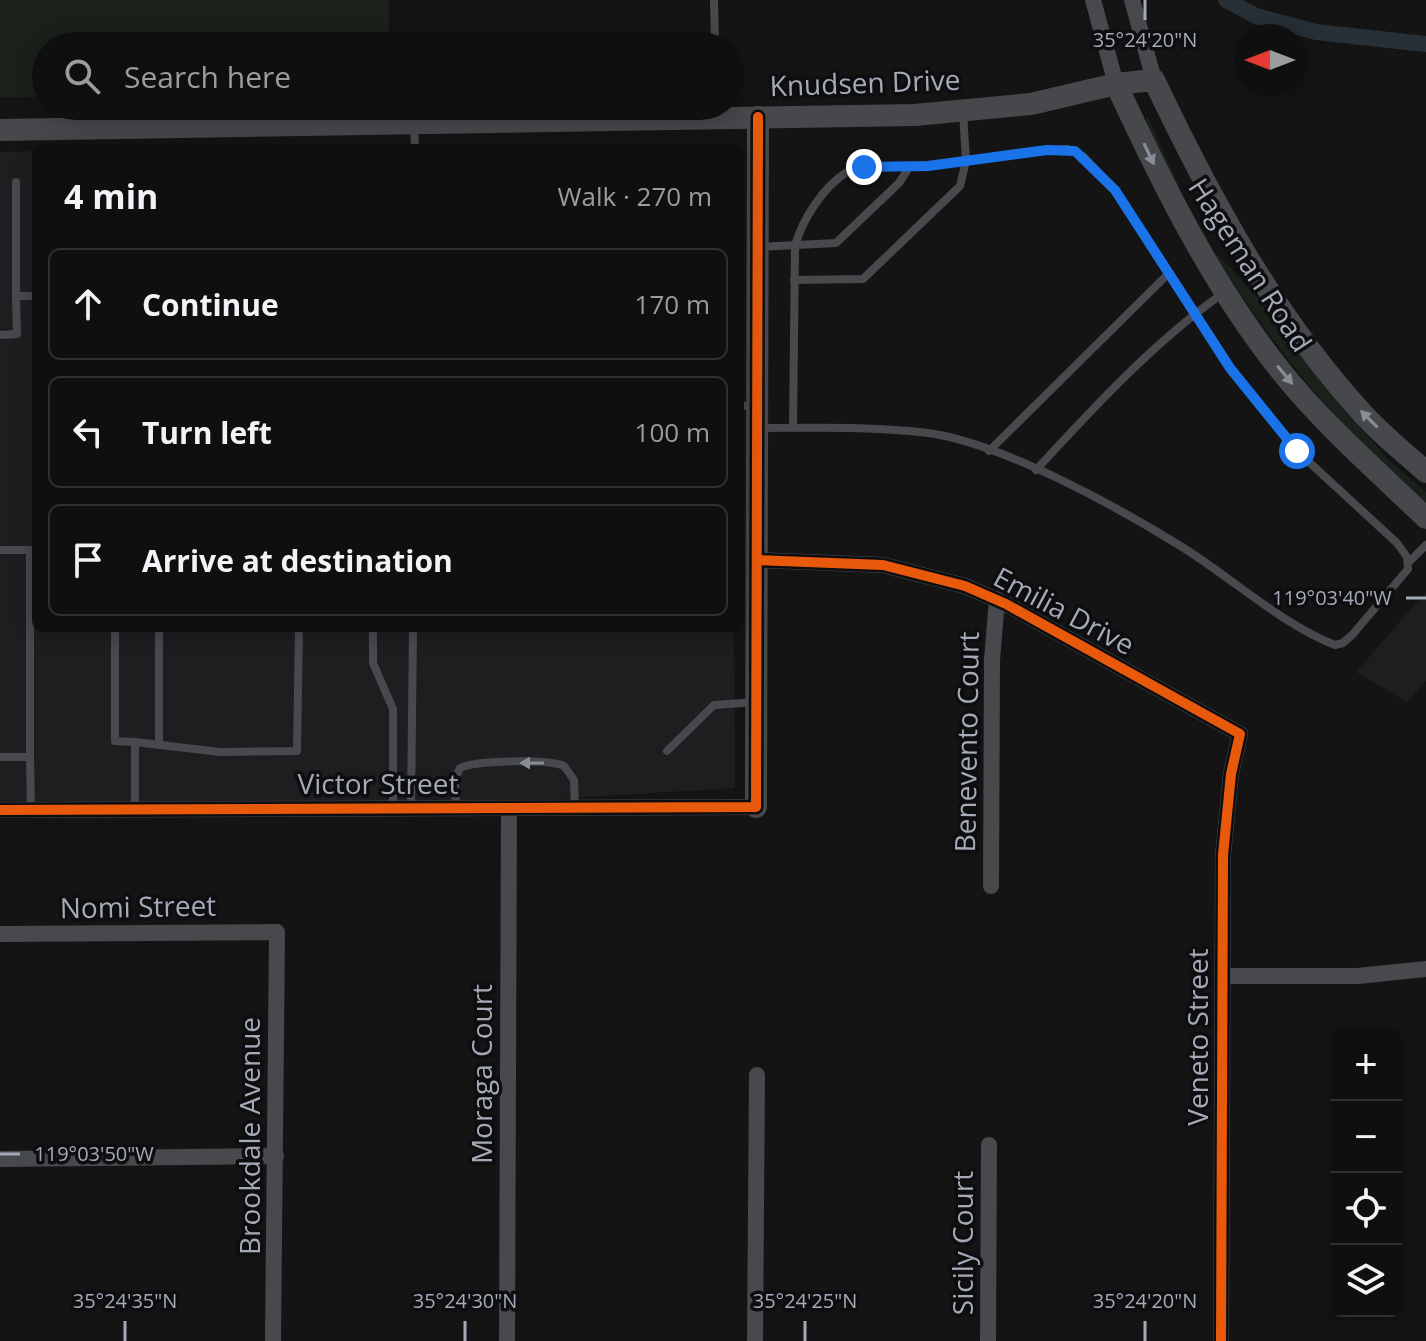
<!DOCTYPE html>
<meta charset="utf-8">
<style>
body{margin:0;font-family:"Open Sans",sans-serif;background:#1d1d1d;color:#f1f3f6}
.controls{position:absolute;right:24px;bottom:24px;display:grid;overflow:hidden;border-radius:12px;box-shadow:0 4px 20px #0003}
.controls button{width:72px;height:72px;display:grid;place-items:center;padding:0;border:0;border-bottom:2px solid #2f2f2f;background:#0f0f0f;color:#f1f3f6;font:40px sans-serif}
.compass{position:absolute;left:1234px;top:24px;width:72px;height:72px;border-radius:50%;background:#0f0f0f;box-shadow:0 4px 20px #0003;rotate:270deg}
.stop{position:absolute;width:24px;height:24px;margin:-18px;border:6px solid #1a73e8;border-radius:50%;background:#fff}
.stop.end{background:#1a73e8;border-color:#fff;box-shadow:0 2px 8px #0008}
.list{margin:0;padding:0;list-style:none}
h2{display:flex;justify-content:space-between;align-items:center;height:104px;margin:0;padding:0 32px;font-size:34px}
h2 small{font-size:26px;font-weight:400;color:#9b9c9e}
.list li{display:grid;grid-template-columns:52px 1fr auto;gap:24px;align-items:center;box-sizing:border-box;height:112px;margin:0 16px 16px;padding:0 16px;border:2px solid #2f2f2f;border-radius:12px}
.list b{display:block;font-size:30px;white-space:nowrap}
.list em{font-size:26px;font-style:normal;color:#9b9c9e}
.icon{flex:none;width:44px;height:44px;fill:none;stroke:currentColor;stroke-width:2;stroke-linecap:round;stroke-linejoin:round}
.map{position:relative;flex:none;width:1426px;height:1341px;overflow:hidden}
.search{position:absolute;background:#0f0f0f;box-shadow:0 4px 20px #0003;left:32px;top:32px;width:712px;height:88px;display:flex;align-items:center;gap:20px;box-sizing:border-box;padding:0 28px;border-radius:44px;color:#9b9c9e;font-size:30px}
.panel{position:absolute;background:#0f0f0f;box-shadow:0 4px 20px #0003;left:32px;top:144px;width:712px;height:488px;border-radius:12px}
.map>svg:first-child{display:block}
</style>
<div class="map">
<svg width="1426" height="1341" viewBox="0 0 1426 1341">
<rect width="100%" height="100%" fill="#141414"/>
<g fill="#1e1e20">
<polygon points="566,144 702,148 448,148"/>
<polygon points="36,151 36,628 734,628 735,788 406,808 0,803 0,152"/>
<polygon points="1426,592 1426,681 1407,702 1356,672"/>
</g>
<g fill="#1a211b">
<polygon points="0,0 389,0 389,46 46,46 46,97 0,97"/>
<path d="M1147,115L1184,198L1214,251L1257,297L1338,403L1389,460L1426,492V503C1318,411 1236,302 1172,176C1163,160 1144,132 1147,115Z"/>
</g>
<g fill="none" stroke-linecap="round" stroke-linejoin="round">
<polyline stroke="#273036" stroke-width="16" points="1226,0 1256,16 1316,32 1426,44"/>
<g stroke="#48494d" stroke-width="8">
<polyline points="714,0 715,46"/>
<polyline points="414,126 415,148"/>
<polyline points="16,182 16,296"/>
<polyline points="758,247 836,243 899,183 910,166"/>
<polyline points="794,280 863,279 960,186 966,161 963,111"/>
<polyline points="0,335 17,334 16,296 36,296"/>
<polyline points="740,406 757,405"/>
<path d="M759,428C815,428 872,426 928,433C1002,443 1118,507 1182,547C1232,578 1280,623 1335,645L1343,643L1353,634L1408,569L1407,557L1397,543L1297,451L1230,368L1115,190L1083,156L1067,149C1010,152 953,166 896,167C881,167 860,164 847,172C823,187 802,220 795,246L793,428"/>
<polyline points="989,451 1167,275"/>
<path d="M1036,470C1093,408 1154,342 1222,294"/>
<polyline points="0,550 30,550 30,757"/>
<polyline points="1408,563 1426,545"/>
<polyline points="115,628 115,741 135,742"/>
<polyline points="159,628 159,745"/>
<polyline points="373,628 373,663 393,709 393,808"/>
<polyline points="667,751 714,705 756,702"/>
<polyline points="0,757 30,757 31,810"/>
<polyline points="411,808 413,628"/>
<path d="M456,808L455,779L460,768C475,760 548,759 564,766L574,780L575,807"/>
<polyline points="135,809 135,742 220,752 297,751 299,628"/>
</g>
<g stroke="#48494d" stroke-width="16">
<polyline points="1093,0 1116,84"/>
<polyline points="1132,0 1154,80"/>
<polyline points="758,560 883,565 965,586 1006,604 1240,734 1231,774 1223,855 1221,1341"/>
<polyline points="0,810 756,807"/>
<polyline points="991,886 992,660 997,599"/>
<polyline points="0,934 277,932 273,1341"/>
<polyline points="1223,976 1358,976 1426,969"/>
<polyline points="0,1159 276,1156"/>
<polyline points="507,1341 509,808"/>
<polyline points="755,1341 757,1075"/>
<polyline points="988,1341 989,1145"/>
</g>
<g stroke="#46484b" stroke-width="22">
<path d="M1116,84C1162,183 1211,283 1280,370C1323,424 1376,470 1426,518"/>
<path d="M0,130L915,115L1031,104L1116,84L1154,80C1210,198 1274,317 1363,414C1382,435 1405,453 1426,472"/>
<polyline points="756,807 758,117"/>
</g>
<defs>
<g id="cycleway">
<polyline points="758,560 883,565 965,586 1006,604 1240,734 1231,774 1223,855 1221,1341"/>
<polyline points="0,810 756,807 758,117"/>
</g>
</defs>
<use href="#cycleway" stroke="#0e0e10" stroke-width="15"/>
<use href="#cycleway" stroke="#e8590c" stroke-width="10"/>
</g>
<defs><path id="oneway-solid" d="M-6-.8H1V-3.2L6.5 0L1 3.2V.8H-6Z" transform="scale(2)"/></defs>
<g fill="#888d96">
<use href="#oneway-solid" transform="translate(1149 154) rotate(65)"/>
<use href="#oneway-solid" transform="translate(1285 375) rotate(50)"/>
<use href="#oneway-solid" transform="translate(1369 419) rotate(-135)"/>
</g>
<use fill="#888e96" href="#oneway-solid" transform="translate(532 763) rotate(180)"/>
<g fill="none" stroke-linecap="round" stroke-linejoin="round">
<polyline stroke="#1a73e8" stroke-width="10" points="864,167 928,166 1047,150 1075,151 1115,190 1230,368 1297,451"/>
</g>
<path fill="none" stroke="#a4abb6" stroke-width="3" d="M1145,0V20M1406,598H1426M0,1154H20M125,1321V1341M465,1321V1341M805,1321V1341M1145,1321V1341"/>
<g text-anchor="middle" stroke-width="7" stroke-linejoin="round" paint-order="stroke">
<g font-size="28" fill="#a4abb6" stroke="#0e0e10">
<text transform="translate(865 83) rotate(-2)" y="10">Knudsen Drive</text>
<text transform="translate(1250 265) rotate(57)" y="10">Hageman Road</text>
<text transform="translate(1064 611) rotate(28)" y="10">Emilia Drive</text>
<text transform="translate(967 742) rotate(-89)" y="10">Benevento Court</text>
<text x="378" y="794">Victor Street</text>
<text transform="translate(138 907) rotate(-1)" y="10">Nomi Street</text>
<text transform="translate(1198 1037) rotate(-90)" y="10">Veneto Street</text>
<text transform="translate(482 1074) rotate(-90)" y="10">Moraga Court</text>
<text transform="translate(250 1136) rotate(-90)" y="10">Brookdale Avenue</text>
<text transform="translate(963 1243) rotate(-90)" y="10">Sicily Court</text>
</g>
</g>
<g font-size="20" text-anchor="middle" fill="#a4abb6" stroke="#0e0e10" stroke-width="7" stroke-linejoin="round" paint-order="stroke">
<text x="1145" y="47">35°24'20"N</text>
<text x="1332" y="605">119°03'40"W</text>
<text x="94" y="1161">119°03'50"W</text>
<text x="125" y="1308">35°24'35"N</text>
<text x="465" y="1308">35°24'30"N</text>
<text x="805" y="1308">35°24'25"N</text>
<text x="1145" y="1308">35°24'20"N</text>
</g>
</svg>
<div class="controls">
<button>+</button>
<button>−</button>
<button><svg class="icon" aria-label="locate" viewBox="0 0 24 24"><circle cx="12" cy="12" r="6"/><path d="M12 2v4M12 18v4M2 12h4M18 12h4"/></svg></button>
<button><svg class="icon" aria-label="layers" viewBox="0 0 24 24"><path d="M12 4l9 5-9 5-9-5zM3 14l9 5 9-5"/></svg></button>
</div>
<svg class="compass" viewBox="-18 -18 36 36"><path d="M0-13l5 13h-10z" fill="#e53935"/><path d="M0 13l5-13h-10z" fill="#9b9c9e"/></svg>
<div class="stop" style="left:1297px;top:451px"></div>
<div class="stop end" style="left:864px;top:167px"></div>
<div class="search"><svg class="icon" aria-label="search" viewBox="0 0 24 24"><circle cx="10" cy="10" r="6"/><path d="M15 15l6 6"/></svg>Search here</div>
<section class="panel">
<h2>4 min<small>Walk · 270 m</small></h2>
<ul class="list">
<li><svg class="icon" aria-label="ahead" viewBox="0 0 24 24"><path d="M12 20V5M6 11l6-6 6 6"/></svg><div><b>Continue</b></div><em>170 m</em></li>
<li><svg class="icon" aria-label="left" viewBox="0 0 24 24"><path d="M17 20v-9H6M10 6l-5 5 5 5"/></svg><div><b>Turn left</b></div><em>100 m</em></li>
<li><svg class="icon" aria-label="arrive" viewBox="0 0 24 24"><path d="M6 21V4h12l-3 4 3 4H6"/></svg><div><b>Arrive at destination</b></div></li>
</ul>
</section>
</div>
